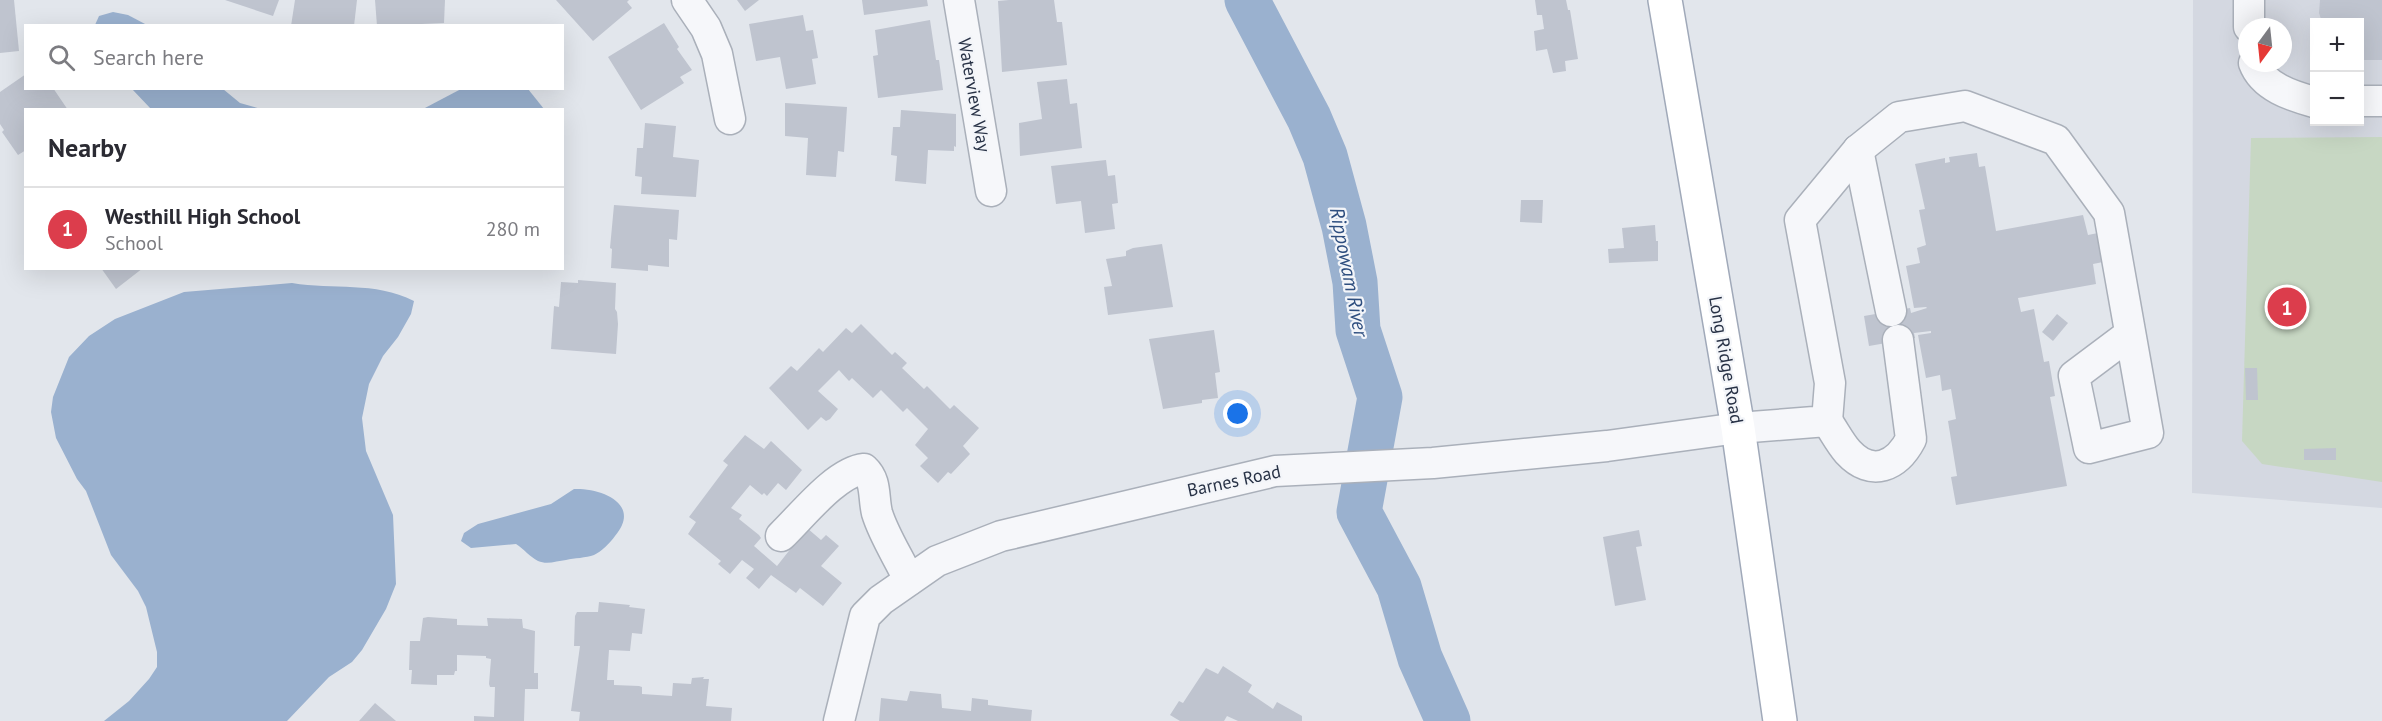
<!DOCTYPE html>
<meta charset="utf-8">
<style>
body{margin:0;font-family:"PT Sans",sans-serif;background:#f7f7f7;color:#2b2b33}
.controls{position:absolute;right:18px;top:18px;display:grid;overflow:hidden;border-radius:0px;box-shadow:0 6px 24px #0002}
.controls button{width:54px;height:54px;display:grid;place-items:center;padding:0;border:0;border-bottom:2px solid #e1e1e2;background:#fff;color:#2b2b33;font:30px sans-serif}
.compass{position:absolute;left:2238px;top:18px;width:54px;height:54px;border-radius:50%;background:#fff;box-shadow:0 6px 24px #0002;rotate:195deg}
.you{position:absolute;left:1238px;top:414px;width:21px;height:21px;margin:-15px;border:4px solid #fff;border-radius:50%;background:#1a73e8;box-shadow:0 0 0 9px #1a73e833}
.badge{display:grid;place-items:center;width:39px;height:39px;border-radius:50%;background:#dc3d4c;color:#fff;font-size:20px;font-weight:700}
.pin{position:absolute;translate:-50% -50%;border:3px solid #fff;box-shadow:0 2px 6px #0006}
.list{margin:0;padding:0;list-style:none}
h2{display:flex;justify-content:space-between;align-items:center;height:78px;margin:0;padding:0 24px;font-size:26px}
h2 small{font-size:20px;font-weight:400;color:#7c7c81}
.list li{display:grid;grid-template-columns:39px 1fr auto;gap:18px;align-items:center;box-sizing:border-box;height:84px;padding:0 24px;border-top:2px solid #e1e1e2}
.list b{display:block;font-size:22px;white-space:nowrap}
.list p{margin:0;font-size:20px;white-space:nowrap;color:#7c7c81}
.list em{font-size:20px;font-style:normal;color:#7c7c81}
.icon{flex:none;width:33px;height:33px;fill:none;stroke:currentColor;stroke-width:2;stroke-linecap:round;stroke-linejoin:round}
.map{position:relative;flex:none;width:2382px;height:721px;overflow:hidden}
.search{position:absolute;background:#fff;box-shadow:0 6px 24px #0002;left:24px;top:24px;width:540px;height:66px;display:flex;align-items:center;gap:15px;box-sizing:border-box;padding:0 21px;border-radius:0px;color:#7c7c81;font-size:22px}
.panel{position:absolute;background:#fff;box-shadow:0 6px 24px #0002;left:24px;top:108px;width:540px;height:162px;border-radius:0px}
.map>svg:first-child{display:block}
</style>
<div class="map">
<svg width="2382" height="721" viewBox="0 0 2382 721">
<rect width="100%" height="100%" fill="#e2e6ec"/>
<path fill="#d4d8e1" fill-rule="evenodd" d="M2193,0H2382V508L2192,493ZM2314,22H2360V122H2314ZM2247,27H2283V63H2247Z"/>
<polygon fill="#c7d7c3" points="2382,137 2382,482 2262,464 2242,441 2251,138"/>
<g fill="#9ab1cf">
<polygon points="113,12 128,15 147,25 95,25 99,16"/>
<polygon points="132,89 223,89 240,103 261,109 151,109"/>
<polygon points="461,89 528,89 544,109 423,109"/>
<path d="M292,283C334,290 374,281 414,301L411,314L398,337L383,356L369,384L362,418L366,451L393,515L396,584L386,609L362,650L352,662L329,677L287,721H104L129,701L149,679L157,667V652L146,607L138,591L111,555L86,491L77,479L56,438L51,412L53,397L69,357L89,336L115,319L184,292Z"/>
<path d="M574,489C602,488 642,504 615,536C610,543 601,552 594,555C586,558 574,558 566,560C557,561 547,565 538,561C530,557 524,549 516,544L471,548L461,541L464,533L478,524L551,504Z"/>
</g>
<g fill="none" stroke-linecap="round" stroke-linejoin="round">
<polyline stroke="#9ab1cf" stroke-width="45" points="1247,0 1309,118 1325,156 1344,226 1355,282 1358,330 1380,397 1359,512 1399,587 1420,658 1448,721"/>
</g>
<g fill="#bfc4cf">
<polygon points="0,0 14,0 19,51 0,53"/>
<polygon points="225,0 279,0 273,16"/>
<polygon points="295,0 357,0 354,26 291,26"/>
<polygon points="375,0 445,0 444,23 377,26"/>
<polygon points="556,0 629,0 627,2 632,8 593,41"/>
<polygon points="737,0 759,0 745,11"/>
<polygon points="862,0 927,0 928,6 864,15"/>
<polygon points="1009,0 1054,0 1057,22 1062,22 1067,65 1002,72 998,1"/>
<polygon points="1535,0 1566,0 1568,10 1570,10 1578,59 1565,61 1566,71 1553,73 1547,49 1536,51 1534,31 1544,29 1542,15 1537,15"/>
<polygon points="2320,0 2382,0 2382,60 2360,60 2360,22 2322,22 2319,13"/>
<polygon points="803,15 806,31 813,30 818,58 812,59 816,84 786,89 780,57 756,61 749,24"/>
<polygon points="930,20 936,60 939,60 943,90 878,98 873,56 878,55 875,30"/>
<polygon points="664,23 679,47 677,49 692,70 680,77 684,83 641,110 608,57"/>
<polygon points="26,74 26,88 53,88 68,110 26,110 26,150 18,155 2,132 4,130 0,124 0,92"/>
<polygon points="1067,79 1070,104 1077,103 1082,148 1020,156 1019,123 1042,119 1037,82"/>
<polygon points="785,103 847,107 844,152 838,151 836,177 806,175 808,138 785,136"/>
<polygon points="901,110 956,114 956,147 954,146 954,151 928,150 926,184 895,181 897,156 891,155 893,127 900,127"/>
<polygon points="645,123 676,126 673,157 699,160 696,197 641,194 642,177 635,176 637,148 643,148"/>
<polygon points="1977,153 1979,167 1985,166 1996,231 2083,215 2088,235 2098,233 2103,262 2093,264 2096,284 2018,298 2021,312 2034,309 2044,362 2049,361 2055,396 2050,397 2067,486 1956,505 1951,477 1957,476 1948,421 1956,419 1951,389 1942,391 1940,375 1926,378 1918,335 1931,333 1931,331 1914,333 1915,338 1869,346 1864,316 1910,308 1911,313 1927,308 1926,307 1914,308 1906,266 1920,263 1917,248 1926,245 1919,210 1925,209 1915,164 1945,158 1945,163 1950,162 1949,157"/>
<polygon points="1106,160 1108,176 1115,175 1118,203 1112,204 1115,229 1085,233 1081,201 1056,204 1051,166"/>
<polygon points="1521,200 1543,200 1542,223 1520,222"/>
<polygon points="614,205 679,210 677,240 669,239 669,267 648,265 648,271 611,268 612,249 610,248"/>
<polygon points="1655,225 1656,241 1658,241 1658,261 1609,263 1608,249 1624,248 1622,228"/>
<polygon points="1162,244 1173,307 1108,315 1104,287 1112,286 1106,259 1126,256 1126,251 1133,248"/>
<polygon points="101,268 143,268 116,289"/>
<polygon points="578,280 616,283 615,309 617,312 618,324 616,354 551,349 554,306 559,307 561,282 578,283"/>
<polygon points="2057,314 2068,323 2053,341 2042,332"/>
<polygon points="861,324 892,355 895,352 907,363 902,368 924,389 927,386 950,409 954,405 979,428 963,446 970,454 951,474 948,472 938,483 920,466 928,458 915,445 928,429 907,408 903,412 881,390 873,398 852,378 849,381 839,370 818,391 838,409 830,419 826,421 821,417 808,430 769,388 791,366 797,371 819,348 823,352 846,328 852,333"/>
<polygon points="1214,330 1220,372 1215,373 1218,398 1202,400 1202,403 1163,409 1149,339"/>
<polygon points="2245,368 2257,368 2258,400 2246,400"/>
<polygon points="745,435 764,449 771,441 802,470 786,490 778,483 767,496 764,493 762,495 750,485 731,508 742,515 739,519 759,535 761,538 754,546 777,566 807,528 821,540 826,535 839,546 821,566 842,583 823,606 800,588 796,593 771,575 759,589 746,578 754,569 742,560 730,574 718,564 721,561 688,534 696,522 689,517 728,465 723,461"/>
<polygon points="2336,448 2336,460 2304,460 2304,449"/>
<polygon points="1639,530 1642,546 1636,547 1646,600 1615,606 1603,537"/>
<polygon points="599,602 630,605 629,607 645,609 642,634 632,633 630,651 609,650 607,680 614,680 614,685 639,686 642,687 642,694 672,696 673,683 691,684 692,678 704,677 703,679 709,679 706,706 732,708 731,721 579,721 580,712 571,711 580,646 574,646 575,616 577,612 598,612"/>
<polygon points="428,617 457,619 457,625 488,626 487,618 522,619 523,628 535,631 534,673 538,673 538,689 525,689 524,721 474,721 474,716 494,717 495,687 490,687 489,684 491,659 486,658 486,656 457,655 457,671 455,671 454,675 437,675 437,685 411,684 412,670 409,670 410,641 420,641 423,618"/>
<polygon points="1223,666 1252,685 1248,692 1273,709 1277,702 1302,716 1302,721 1238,721 1227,716 1224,721 1180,721 1170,715 1179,701 1183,703 1206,668 1218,674"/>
<polygon points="910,691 941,694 942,708 971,711 972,698 988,700 988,705 1032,710 1031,721 879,721 881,698 907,701"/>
<polygon points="375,703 396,721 359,721"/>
</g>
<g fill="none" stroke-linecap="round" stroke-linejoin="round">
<defs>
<g id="minor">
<polyline points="687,0 706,28 717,54 730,119"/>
<polyline points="959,0 991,191"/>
<polyline points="2249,27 2249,0"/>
<path d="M2254,63C2263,87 2292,96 2314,102"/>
<polyline points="2360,101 2382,101"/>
<polyline points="1858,150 1891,311"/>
<path d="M1827,421C1834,431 1840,443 1848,452C1872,478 1897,466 1911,439L1898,340"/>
<path d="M781,536C802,516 836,472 864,469C877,481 873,497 877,513C884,536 899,558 909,580"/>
<polyline points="839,721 865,616 881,600 937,561 1001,536 1275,471 1433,463 1607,446 1738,428 1827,421 1830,383 1800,220 1858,150 1899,117 1965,106 2056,140 2109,213 2148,433 2089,448 2074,376 2130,334"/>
</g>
<polyline id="major" points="1665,0 1738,428 1780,721"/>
</defs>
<use href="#minor" stroke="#aab0ba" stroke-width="33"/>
<use href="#major" stroke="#a0a9b9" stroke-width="36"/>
<use href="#minor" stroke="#f6f7fa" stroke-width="30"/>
<use href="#major" stroke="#fff" stroke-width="33"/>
</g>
<g text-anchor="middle" stroke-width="4.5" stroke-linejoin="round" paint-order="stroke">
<g font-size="18" fill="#283246" stroke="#f3f5f9">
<text transform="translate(974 95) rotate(80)" y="6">Waterview Way</text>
<text transform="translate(1726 360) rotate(80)" y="6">Long Ridge Road</text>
<text transform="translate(1234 481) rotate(-12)" y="6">Barnes Road</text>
</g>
<g font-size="20" font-style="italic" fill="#2e4e7f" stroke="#f3f5f9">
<text transform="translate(1349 272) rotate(79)" y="7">Rippowam River</text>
</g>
</g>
</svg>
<div class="controls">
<button>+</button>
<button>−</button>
</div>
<svg class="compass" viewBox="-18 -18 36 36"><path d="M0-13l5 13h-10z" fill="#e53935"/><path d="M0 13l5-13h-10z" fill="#7c7c81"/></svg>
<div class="you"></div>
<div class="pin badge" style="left:2287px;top:307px">1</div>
<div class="search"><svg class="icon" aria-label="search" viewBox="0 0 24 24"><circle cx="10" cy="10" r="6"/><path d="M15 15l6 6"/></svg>Search here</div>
<section class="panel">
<h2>Nearby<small></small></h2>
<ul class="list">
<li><span class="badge">1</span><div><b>Westhill High School</b><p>School</p></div><em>280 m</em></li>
</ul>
</section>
</div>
